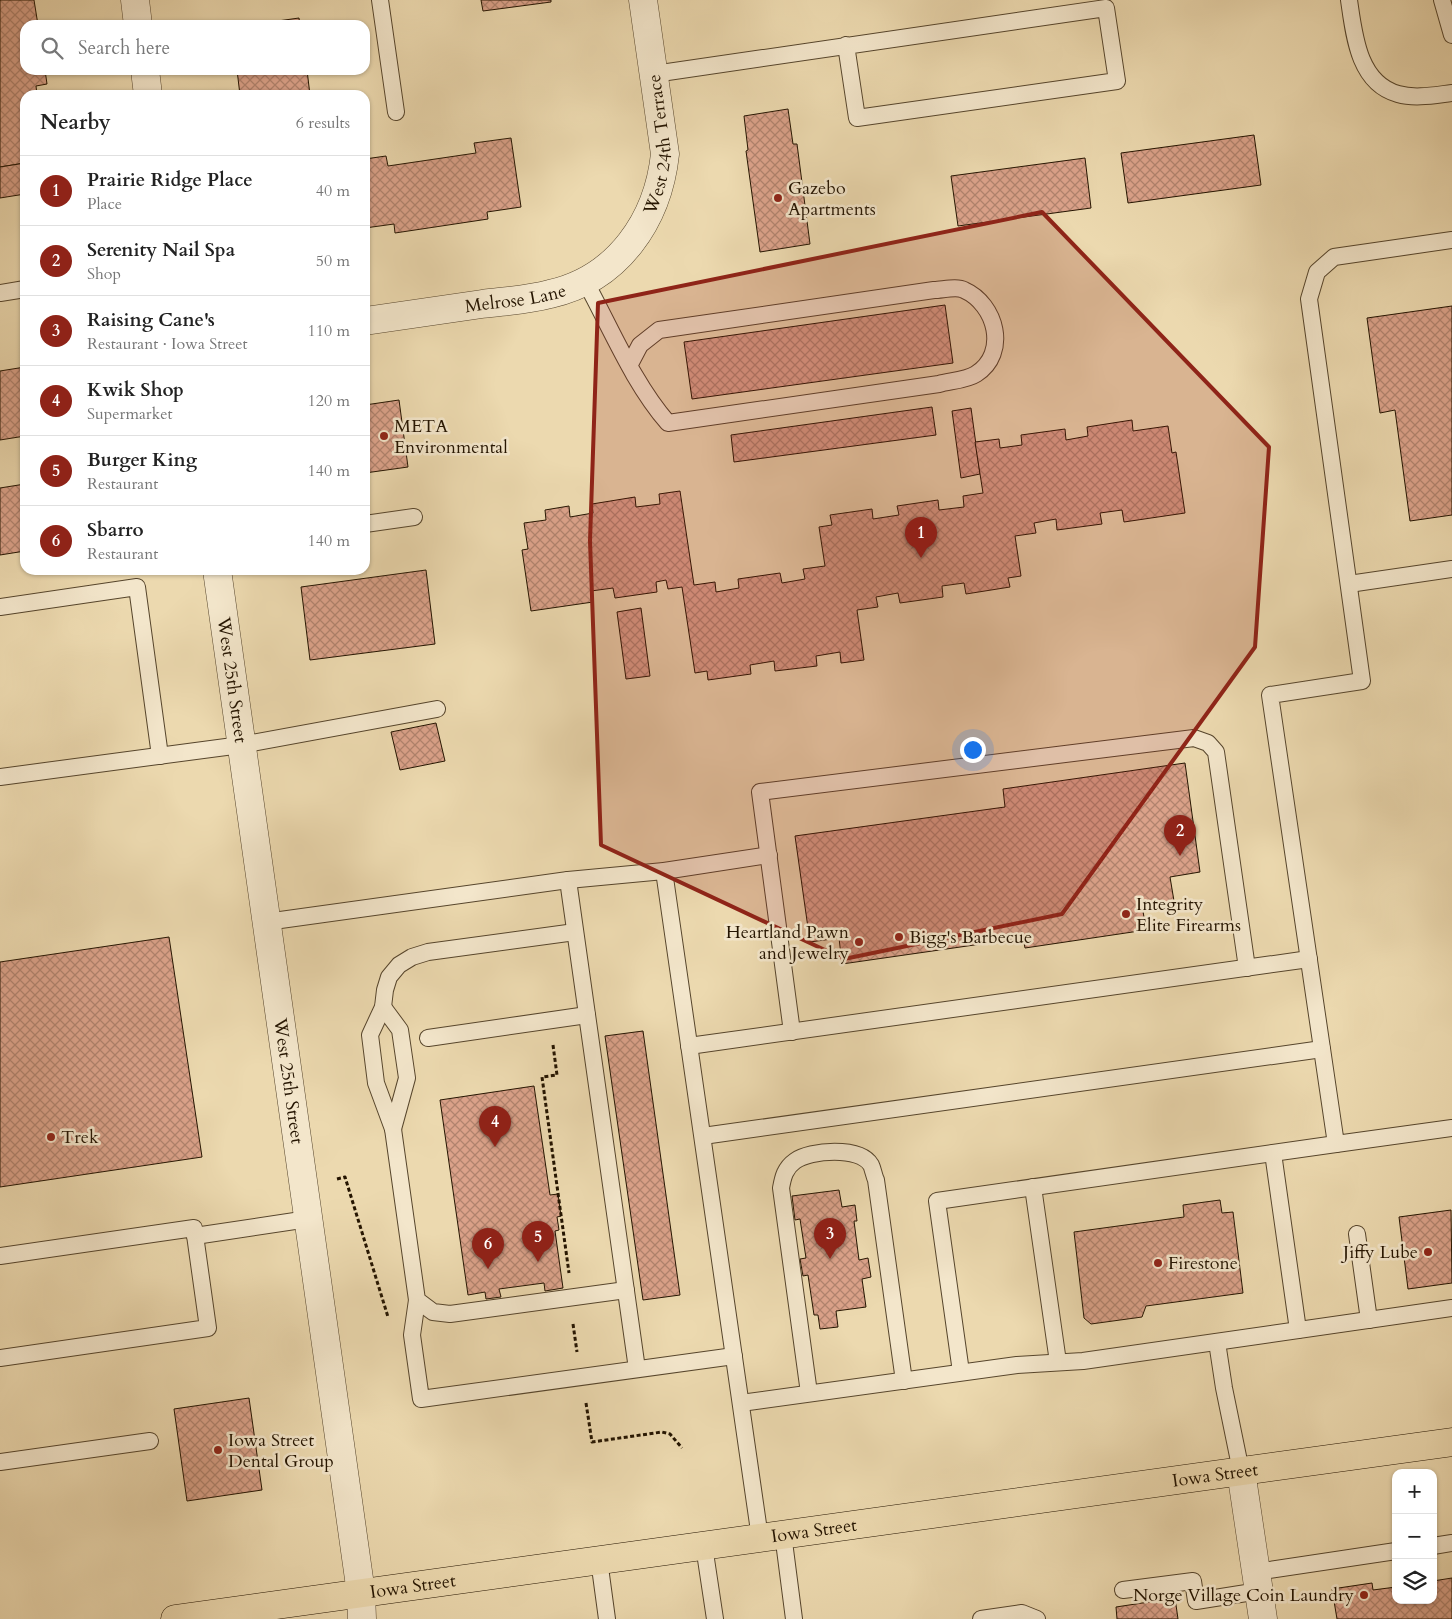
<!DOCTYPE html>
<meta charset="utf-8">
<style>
body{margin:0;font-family:Cardo,serif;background:#f2f2f2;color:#222}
.controls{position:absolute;right:15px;bottom:15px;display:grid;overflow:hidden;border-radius:10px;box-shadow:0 1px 4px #0004}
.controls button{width:45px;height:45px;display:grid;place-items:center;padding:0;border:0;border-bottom:1px solid #e0e0e0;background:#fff;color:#222;font:25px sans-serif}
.you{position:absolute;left:972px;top:749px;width:18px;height:18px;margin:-12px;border:4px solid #fff;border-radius:50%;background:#1a73e8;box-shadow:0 0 0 8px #1a73e833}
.badge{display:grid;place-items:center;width:32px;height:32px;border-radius:50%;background:#8f2418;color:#fff;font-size:16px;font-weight:700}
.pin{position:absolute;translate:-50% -41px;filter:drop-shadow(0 1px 2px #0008)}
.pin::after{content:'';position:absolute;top:26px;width:18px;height:15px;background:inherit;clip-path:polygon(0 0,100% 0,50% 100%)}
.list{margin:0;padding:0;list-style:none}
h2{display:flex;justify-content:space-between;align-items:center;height:65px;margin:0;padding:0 20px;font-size:21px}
h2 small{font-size:16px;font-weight:400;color:#767676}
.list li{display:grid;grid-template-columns:32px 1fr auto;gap:15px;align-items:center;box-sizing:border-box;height:70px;padding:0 20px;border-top:1px solid #e0e0e0}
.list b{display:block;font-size:19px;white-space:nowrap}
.list p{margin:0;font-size:16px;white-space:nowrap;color:#767676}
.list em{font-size:16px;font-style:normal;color:#767676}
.icon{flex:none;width:28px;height:28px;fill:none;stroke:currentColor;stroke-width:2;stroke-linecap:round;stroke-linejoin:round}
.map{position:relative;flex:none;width:1452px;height:1619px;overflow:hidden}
.search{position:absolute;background:#fff;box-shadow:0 1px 4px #0004;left:20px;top:20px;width:350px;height:55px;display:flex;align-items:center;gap:12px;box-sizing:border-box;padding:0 18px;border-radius:15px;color:#767676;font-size:19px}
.panel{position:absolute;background:#fff;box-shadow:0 1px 4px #0004;left:20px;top:90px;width:350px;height:485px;border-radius:15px}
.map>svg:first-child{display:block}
</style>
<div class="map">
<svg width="1452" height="1619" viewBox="0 0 1452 1619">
<defs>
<pattern id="building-cross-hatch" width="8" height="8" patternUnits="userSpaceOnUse" patternTransform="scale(1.25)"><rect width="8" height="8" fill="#dba28a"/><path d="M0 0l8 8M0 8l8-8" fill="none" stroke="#b1836e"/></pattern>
</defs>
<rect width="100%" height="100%" fill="#ecd9af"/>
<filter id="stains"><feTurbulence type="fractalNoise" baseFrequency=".004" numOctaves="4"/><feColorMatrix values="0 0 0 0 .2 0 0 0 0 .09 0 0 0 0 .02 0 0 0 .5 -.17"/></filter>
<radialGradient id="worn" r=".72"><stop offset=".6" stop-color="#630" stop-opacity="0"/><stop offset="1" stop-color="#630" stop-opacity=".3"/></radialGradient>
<g fill="url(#building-cross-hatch)" stroke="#241400">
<polygon points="0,0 34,0 38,25 25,25 25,70 45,70 47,84 36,86 37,95 25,95 25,163 0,167"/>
<polygon points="481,0 551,0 551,2 483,11"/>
<polygon points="299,18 300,25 249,25"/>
<polygon points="237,70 307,70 310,95 240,95"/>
<polygon points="788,109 793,144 797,144 810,244 760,252 746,151 748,150 744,116"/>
<polygon points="1254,135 1261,185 1128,203 1121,153"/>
<polygon points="511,138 521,207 487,212 488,219 395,233 394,224 365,228 365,159 386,156 388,166 476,153 474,143"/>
<polygon points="1085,158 1091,208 958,226 951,176"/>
<polygon points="25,163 25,194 0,198 0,167"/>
<polygon points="945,305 953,363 692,399 684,342"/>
<polygon points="1452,306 1452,515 1410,521 1395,410 1380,413 1367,318"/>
<polygon points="25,367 25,436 0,440 0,371"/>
<polygon points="399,400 408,467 365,473 365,405"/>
<polygon points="932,407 936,435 734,462 731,435"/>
<polygon points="971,408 980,474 961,478 952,411"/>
<polygon points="1132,420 1133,431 1168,426 1172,453 1176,452 1185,513 1124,522 1122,510 1100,513 1102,524 1057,530 1056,519 1034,523 1036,533 1015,536 1021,576 1008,578 1010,587 966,594 964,583 942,586 943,597 900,603 898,593 876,597 878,607 857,610 864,660 841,663 840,652 816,656 817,666 775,671 774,661 750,665 751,674 708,680 707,671 695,673 682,587 668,589 666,580 656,582 657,592 615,598 613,588 591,591 593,602 531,611 522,550 528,549 524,523 546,520 545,510 569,506 570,517 593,513 592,504 635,497 636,507 660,504 659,494 680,491 694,585 715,582 716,592 739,588 738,579 780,573 782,583 805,579 803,569 825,566 819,527 832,525 830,515 872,509 873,519 899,515 897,506 938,500 939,510 964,507 963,496 983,493 975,442 999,439 1000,448 1022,445 1021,435 1065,429 1066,440 1088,436 1087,427"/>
<polygon points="25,484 25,551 0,555 0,488"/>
<polygon points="426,570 435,644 310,660 301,587"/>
<polygon points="641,608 650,676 626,679 617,612"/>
<polygon points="436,723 445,761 400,770 391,732"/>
<polygon points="1185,763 1200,872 1170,877 1175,907 1143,911 1146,930 1025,948 1023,938 842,964 839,938 810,942 795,836 1005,807 1003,789"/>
<polygon points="169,937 202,1157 0,1187 0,962"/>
<polygon points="643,1031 680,1295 643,1300 605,1036"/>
<polygon points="534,1086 550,1195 558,1194 561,1216 557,1217 559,1230 555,1231 563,1288 545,1291 544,1283 499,1289 501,1297 486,1299 485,1292 468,1295 440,1100"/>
<polygon points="839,1190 842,1207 855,1205 857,1221 854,1221 859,1260 868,1258 871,1277 862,1279 866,1307 836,1311 838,1327 820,1329 818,1315 814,1315 808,1275 803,1276 800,1259 806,1258 800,1219 795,1220 792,1196"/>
<polygon points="1220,1200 1222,1213 1233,1212 1243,1293 1146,1306 1142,1317 1091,1324 1084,1318 1074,1232 1184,1217 1183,1205"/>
<polygon points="1451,1210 1452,1283 1408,1289 1399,1217"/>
<polygon points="249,1398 262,1490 187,1501 174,1409"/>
<polygon points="1452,1578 1452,1619 1337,1619 1332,1589 1372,1583 1373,1590 1396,1587 1396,1600 1433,1600 1433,1581"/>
<polygon points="1175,1598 1178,1619 1117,1619 1116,1607"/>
</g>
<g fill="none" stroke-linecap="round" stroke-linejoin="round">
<defs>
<g id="lane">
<polyline points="380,0 396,112"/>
<path d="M1349,0C1354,34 1358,83 1398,94C1415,99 1435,95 1452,93"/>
<polyline points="1442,0 1452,35"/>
<polyline points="654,74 1106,8 1117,81 857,118 846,45"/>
<polyline points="1452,240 1334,257 1317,272 1309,299 1362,681 1270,695 1336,1144 1452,1128"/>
<path d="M585,281C611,328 633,383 668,423L939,384C950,381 967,380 976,374C1009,353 996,304 964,290C957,286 942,290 934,290L659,330L640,345L630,364"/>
<polyline points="0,293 25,289"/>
<polyline points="365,524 414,517"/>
<polyline points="1349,584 1452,569"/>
<polyline points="0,607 137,587 160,756"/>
<polyline points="0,777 241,745 437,709"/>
<polyline points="664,871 760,1538"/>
<polyline points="568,880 637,1369"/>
<polyline points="266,922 568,880 664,871 769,855"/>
<polyline points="575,932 428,952 412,957 399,965 389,977 385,990 383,1007 370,1035 376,1083 393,1129 417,1300 433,1312 450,1314 626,1290"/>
<polyline points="383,1007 400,1030 407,1078 393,1129"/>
<polyline points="792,1032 760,792 1194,738 1208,743 1216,752 1247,968"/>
<polyline points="428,1038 587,1015"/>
<polyline points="689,1046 1309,959"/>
<polyline points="703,1136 1322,1049"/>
<polyline points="1273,1153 1298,1330"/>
<polyline points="1033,1187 1058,1362"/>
<polyline points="1357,1234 1369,1320"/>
<polyline points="195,1236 308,1219"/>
<polyline points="0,1256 194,1228 208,1328 0,1358"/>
<polyline points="417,1300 412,1335 421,1399 734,1356"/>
<polyline points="1217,1342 1224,1388 1241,1471"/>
<polyline points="961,1372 937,1201 1336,1144"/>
<path d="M809,1393L781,1188C783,1177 785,1168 795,1161C810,1150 860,1146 871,1165C873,1169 874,1176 876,1180L904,1381"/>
<polyline points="741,1403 1017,1365 1083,1361 1452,1308"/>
<polyline points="0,1462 150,1441"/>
<polyline points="783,1534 794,1619"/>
<polyline points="704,1546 715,1619"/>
<polyline points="1433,1546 1452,1543"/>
<polyline points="599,1560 607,1619"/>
<polyline points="1256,1572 1396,1551"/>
<polyline points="1123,1590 1193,1581 1196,1601 1259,1591"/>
<polyline points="981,1619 1022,1613 1037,1619"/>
</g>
<g id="street">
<polyline points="135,0 138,25"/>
<polyline points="145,70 148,95"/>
<path id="s1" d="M365,321C404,315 443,310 482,304C505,301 528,300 550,294C618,279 658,220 665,154L643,0"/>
<path id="s2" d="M217,570L361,1593L362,1619"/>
<polyline points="1241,1471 1263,1619"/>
</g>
<g id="highway">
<path id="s3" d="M175,1619L1452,1442"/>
</g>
</defs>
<use href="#lane" stroke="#56452c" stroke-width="18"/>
<use href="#street" stroke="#56452c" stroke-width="29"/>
<use href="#highway" stroke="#241400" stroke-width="29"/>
<g stroke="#241400" stroke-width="3" stroke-dasharray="4 2.5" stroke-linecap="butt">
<polyline points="553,1045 557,1075 542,1077 569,1273"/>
<polyline points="337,1179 345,1177 388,1317"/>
<polyline points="573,1324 577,1352"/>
<polyline points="586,1403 592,1442 662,1432 670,1434 682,1448"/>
</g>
<use href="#lane" stroke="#f3e6cb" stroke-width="16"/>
<use href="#street" stroke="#f3e6cb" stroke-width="28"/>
<use href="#highway" stroke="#ecd9af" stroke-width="28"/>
</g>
<path fill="#8f2418" fill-opacity="0.2" stroke="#8f2418" stroke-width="4" stroke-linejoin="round" d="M1042,212L1269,447L1255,647L1062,914L844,959L601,845L590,541L598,303Z"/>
<g fill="#8f2418" stroke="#f3e6cb" stroke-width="2">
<circle cx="778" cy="198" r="5"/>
<circle cx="384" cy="436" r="5"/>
<circle cx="1126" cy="914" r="5"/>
<circle cx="899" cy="937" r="5"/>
<circle cx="859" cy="942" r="5"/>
<circle cx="51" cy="1137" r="5"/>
<circle cx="1428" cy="1252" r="5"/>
<circle cx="1158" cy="1263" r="5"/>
<circle cx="218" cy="1450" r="5"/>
<circle cx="1364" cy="1595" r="5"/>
</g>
<g text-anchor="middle" stroke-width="5" stroke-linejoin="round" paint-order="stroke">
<g font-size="18" fill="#241400" stroke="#f3e6cb">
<text dy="6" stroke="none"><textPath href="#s1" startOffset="390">West 24th Terrace</textPath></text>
<text dy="6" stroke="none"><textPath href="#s1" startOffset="152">Melrose Lane</textPath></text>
<text dy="6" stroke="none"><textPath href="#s2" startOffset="111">West 25th Street</textPath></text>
<text dy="6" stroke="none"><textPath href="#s2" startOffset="516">West 25th Street</textPath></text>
<text dy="6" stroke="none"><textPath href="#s3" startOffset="1050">Iowa Street</textPath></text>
<text dy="6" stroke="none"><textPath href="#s3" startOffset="645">Iowa Street</textPath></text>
<text dy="6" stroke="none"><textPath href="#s3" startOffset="240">Iowa Street</textPath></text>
</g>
<g font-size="18" fill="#241400" stroke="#f3e6cb" text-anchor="start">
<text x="788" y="194">Gazebo<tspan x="788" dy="21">Apartments</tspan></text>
<text x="394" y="432">META<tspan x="394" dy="21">Environmental</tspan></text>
<text x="1136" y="910">Integrity<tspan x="1136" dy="21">Elite Firearms</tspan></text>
<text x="849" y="938" text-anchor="end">Heartland Pawn<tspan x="849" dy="21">and Jewelry</tspan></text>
<text x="909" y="943">Bigg's Barbecue</text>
<text x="61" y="1143">Trek</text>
<text x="1418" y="1258" text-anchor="end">Jiffy Lube</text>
<text x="1168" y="1269">Firestone</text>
<text x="228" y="1446">Iowa Street<tspan x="228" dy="21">Dental Group</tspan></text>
<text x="1354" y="1601" text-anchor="end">Norge Village Coin Laundry</text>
</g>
</g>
<rect width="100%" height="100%" filter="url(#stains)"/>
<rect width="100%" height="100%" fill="url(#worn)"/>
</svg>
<div class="controls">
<button>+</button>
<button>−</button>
<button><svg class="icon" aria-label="layers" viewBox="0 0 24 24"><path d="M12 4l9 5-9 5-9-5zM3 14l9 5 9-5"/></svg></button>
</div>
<div class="you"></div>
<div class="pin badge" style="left:921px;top:558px">1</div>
<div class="pin badge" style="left:1180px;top:856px">2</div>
<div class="pin badge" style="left:830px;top:1259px">3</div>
<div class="pin badge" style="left:495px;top:1147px">4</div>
<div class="pin badge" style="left:538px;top:1262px">5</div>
<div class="pin badge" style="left:488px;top:1269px">6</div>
<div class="search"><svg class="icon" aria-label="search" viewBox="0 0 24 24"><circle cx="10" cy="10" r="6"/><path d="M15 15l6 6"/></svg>Search here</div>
<section class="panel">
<h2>Nearby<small>6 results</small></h2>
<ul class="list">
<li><span class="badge">1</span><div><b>Prairie Ridge Place</b><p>Place</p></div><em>40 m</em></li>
<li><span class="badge">2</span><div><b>Serenity Nail Spa</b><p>Shop</p></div><em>50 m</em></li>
<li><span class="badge">3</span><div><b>Raising Cane's</b><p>Restaurant · Iowa Street</p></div><em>110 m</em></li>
<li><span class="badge">4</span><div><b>Kwik Shop</b><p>Supermarket</p></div><em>120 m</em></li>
<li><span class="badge">5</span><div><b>Burger King</b><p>Restaurant</p></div><em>140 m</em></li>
<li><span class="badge">6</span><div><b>Sbarro</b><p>Restaurant</p></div><em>140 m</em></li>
</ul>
</section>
</div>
